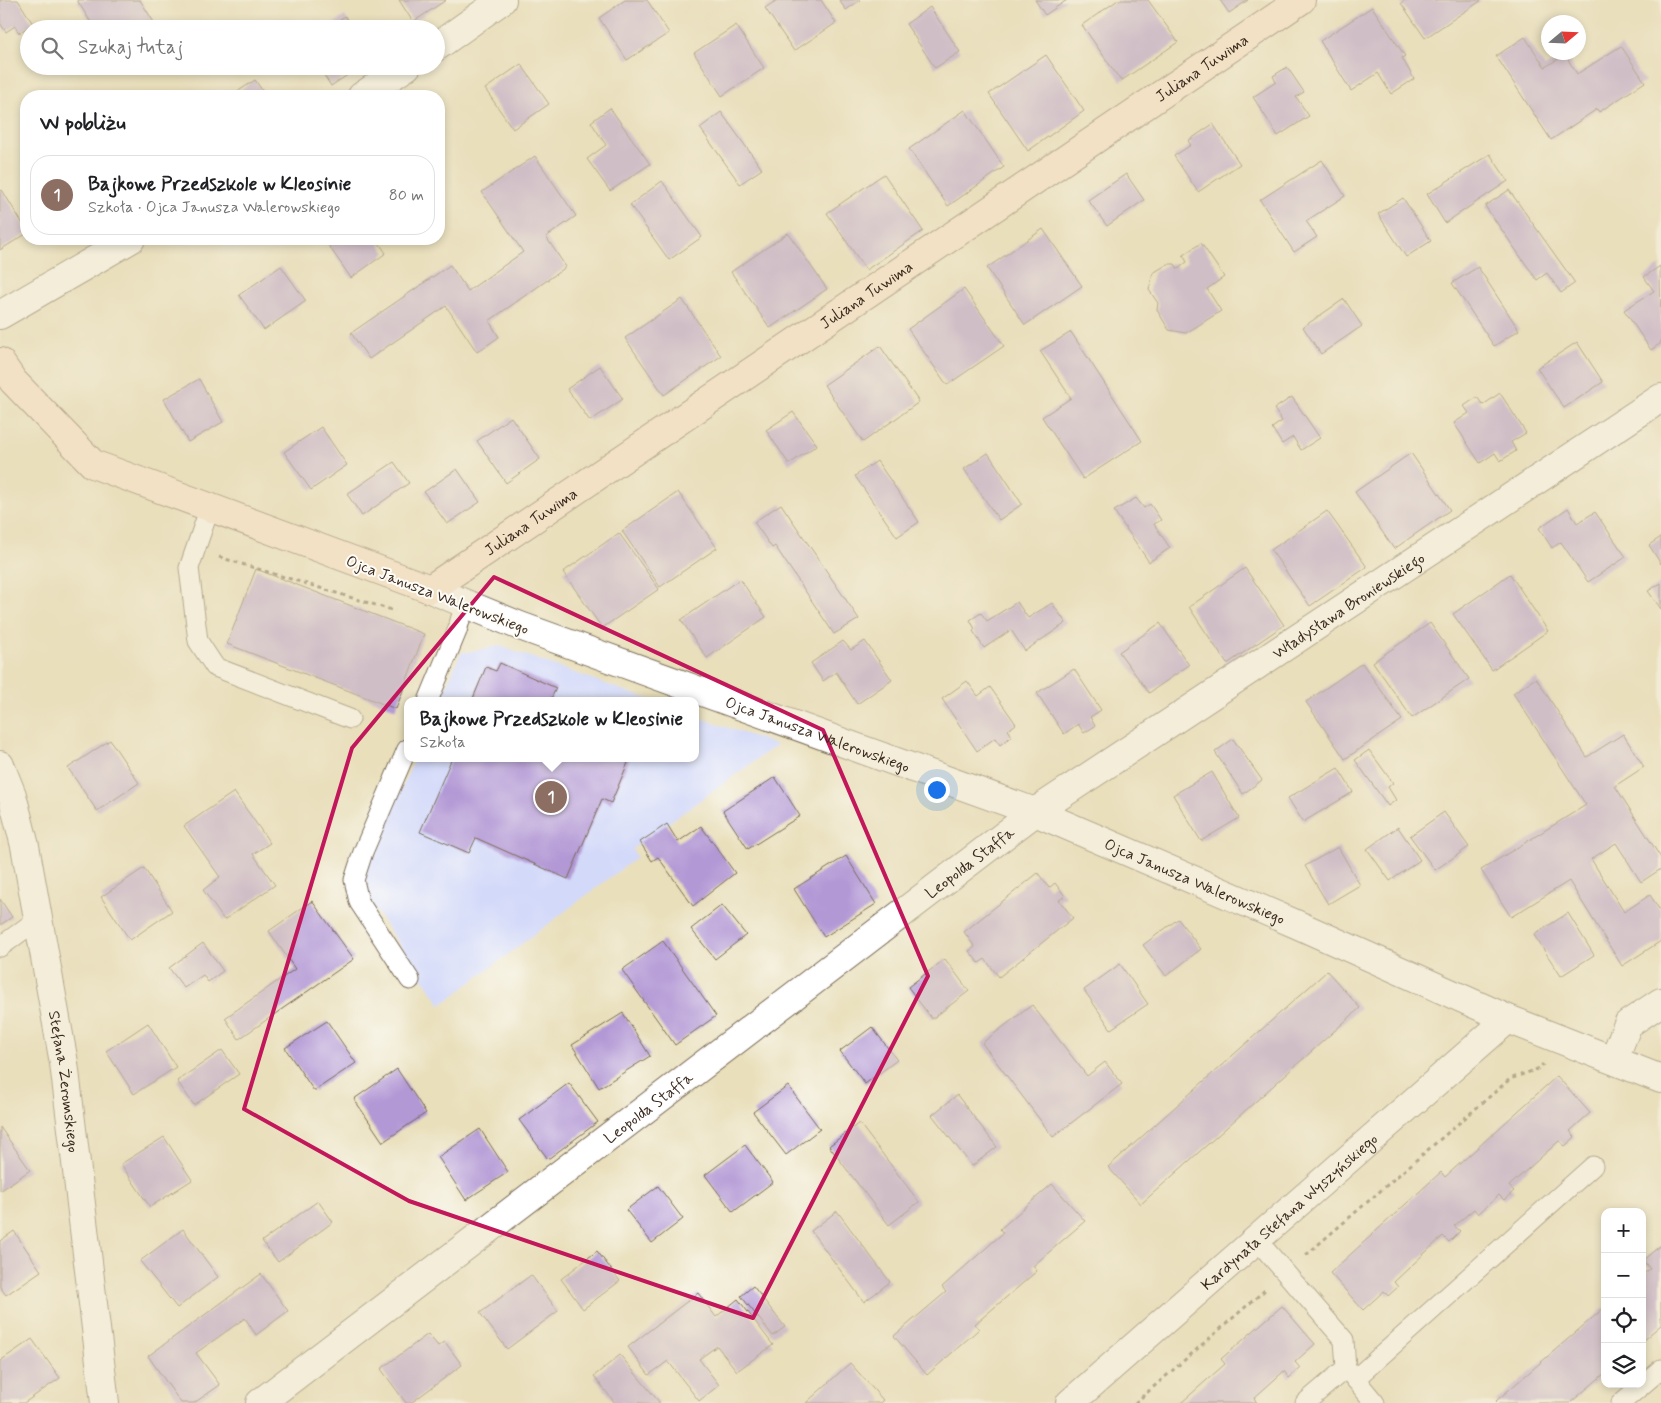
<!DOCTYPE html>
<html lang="pl">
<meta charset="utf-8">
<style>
body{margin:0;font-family:Mynerve,sans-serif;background:#f6f6f6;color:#202124}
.controls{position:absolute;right:15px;bottom:15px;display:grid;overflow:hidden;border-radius:10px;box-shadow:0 2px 8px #0003}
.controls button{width:45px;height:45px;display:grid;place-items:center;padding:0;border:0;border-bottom:1px solid #e0e0e0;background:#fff;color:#202124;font:25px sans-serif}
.compass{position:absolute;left:1541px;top:15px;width:45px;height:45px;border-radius:50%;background:#fff;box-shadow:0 2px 8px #0003;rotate:71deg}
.you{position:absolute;left:936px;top:789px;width:18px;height:18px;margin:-12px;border:4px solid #fff;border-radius:50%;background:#1a73e8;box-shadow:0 0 0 8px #1a73e833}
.badge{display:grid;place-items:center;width:32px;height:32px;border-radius:50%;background:#c8321e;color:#fff;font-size:16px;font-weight:700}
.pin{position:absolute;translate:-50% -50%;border:2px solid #fff;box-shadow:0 1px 5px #0006}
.popup{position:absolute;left:404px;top:697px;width:295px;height:65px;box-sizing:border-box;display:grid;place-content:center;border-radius:10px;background:#fff;filter:drop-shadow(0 1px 4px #0005);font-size:16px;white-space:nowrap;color:#757577}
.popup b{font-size:19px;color:#202124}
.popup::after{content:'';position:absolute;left:50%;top:100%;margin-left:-10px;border:10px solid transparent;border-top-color:#fff}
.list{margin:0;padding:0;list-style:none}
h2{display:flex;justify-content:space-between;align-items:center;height:65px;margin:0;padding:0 20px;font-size:21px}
h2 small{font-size:16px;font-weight:400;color:#757577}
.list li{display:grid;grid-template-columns:32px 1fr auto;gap:15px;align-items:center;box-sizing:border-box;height:80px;margin:0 10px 10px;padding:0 10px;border:1px solid #e0e0e0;border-radius:20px}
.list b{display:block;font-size:19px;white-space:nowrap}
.list p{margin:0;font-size:16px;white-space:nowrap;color:#757577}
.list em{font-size:16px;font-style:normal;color:#757577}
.icon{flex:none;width:28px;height:28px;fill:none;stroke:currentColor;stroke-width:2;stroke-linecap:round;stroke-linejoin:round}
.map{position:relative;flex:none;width:1661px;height:1403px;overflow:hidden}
.search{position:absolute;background:#fff;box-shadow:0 2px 8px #0003;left:20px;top:20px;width:425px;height:55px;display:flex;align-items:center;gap:12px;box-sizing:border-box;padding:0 18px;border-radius:28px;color:#757577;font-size:19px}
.panel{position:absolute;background:#fff;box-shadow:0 2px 8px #0003;left:20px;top:90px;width:425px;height:155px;border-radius:20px}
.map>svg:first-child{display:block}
</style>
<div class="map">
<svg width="1661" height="1403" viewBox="0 0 1661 1403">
<rect width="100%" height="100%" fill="#fdfcf7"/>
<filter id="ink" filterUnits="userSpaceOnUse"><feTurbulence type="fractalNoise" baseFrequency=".02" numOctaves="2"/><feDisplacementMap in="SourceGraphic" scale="10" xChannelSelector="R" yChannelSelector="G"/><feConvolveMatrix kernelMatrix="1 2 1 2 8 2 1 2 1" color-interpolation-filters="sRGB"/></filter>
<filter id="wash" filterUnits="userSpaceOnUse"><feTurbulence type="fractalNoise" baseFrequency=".0096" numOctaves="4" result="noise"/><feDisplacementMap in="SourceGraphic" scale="20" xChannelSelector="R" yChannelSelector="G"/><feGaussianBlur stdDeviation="1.12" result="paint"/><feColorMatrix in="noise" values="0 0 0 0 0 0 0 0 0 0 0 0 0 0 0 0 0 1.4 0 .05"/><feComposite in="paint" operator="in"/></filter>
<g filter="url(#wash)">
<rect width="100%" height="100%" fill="#e9dfbb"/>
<g fill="#d3d9f9">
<polygon points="500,646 653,701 440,701 461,653"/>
<polygon points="695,716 777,745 632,849 637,857 441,1005 359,886 415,758 695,758"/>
</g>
<g id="blocks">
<g fill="#b298d5">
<polygon points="0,0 18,0 33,24 19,33 15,26 6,32 0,23"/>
<polygon points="77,0 140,0 155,24 147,29 95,29"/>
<polygon points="399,0 446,0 413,22"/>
<polygon points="625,0 647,0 669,33 627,60 599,18"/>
<polygon points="777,0 821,0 836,23 794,51 765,8"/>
<polygon points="839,0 860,0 846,10"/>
<polygon points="1035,0 1067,0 1045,15"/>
<polygon points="1118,0 1148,0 1178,42 1121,81 1082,25"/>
<polygon points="1220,0 1248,0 1229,13"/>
<polygon points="1405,0 1482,0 1425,38 1401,3"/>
<polygon points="930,7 960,52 935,68 906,24"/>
<polygon points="1372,7 1405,56 1402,58 1414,79 1391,94 1378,73 1351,91 1320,41"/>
<polygon points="345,16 353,29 325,29"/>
<polygon points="736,25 764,68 722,96 694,53"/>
<polygon points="1525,37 1545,67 1565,55 1577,74 1621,46 1645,82 1599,112 1597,109 1551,140 1496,56"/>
<polygon points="1046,55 1084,111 1028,151 989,94"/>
<polygon points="521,64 549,104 513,129 485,89"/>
<polygon points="318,66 361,66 331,86"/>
<polygon points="1287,67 1304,92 1296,97 1309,116 1278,136 1253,97 1276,82 1273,76"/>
<polygon points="255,80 266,96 231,96"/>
<polygon points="610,108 650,164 610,191 587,159 606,145 591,122"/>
<polygon points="965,110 1004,167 948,206 909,149"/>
<polygon points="721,112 762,169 740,184 700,128"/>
<polygon points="1213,124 1240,164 1198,192 1174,156 1191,145 1188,141"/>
<polygon points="1490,154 1508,181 1445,223 1427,194"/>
<polygon points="535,156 576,216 546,237 566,267 489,321 499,337 477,352 446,306 369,359 351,333 450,265 468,291 523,252 482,192"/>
<polygon points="1322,160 1345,196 1306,221 1317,237 1294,252 1260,200"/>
<polygon points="884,174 923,231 866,270 827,213"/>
<polygon points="1126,174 1144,200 1107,226 1088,200"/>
<polygon points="662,181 702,237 669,260 630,205"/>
<polygon points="2,190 26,229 26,234 0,250 0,191"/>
<polygon points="1509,190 1575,283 1561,293 1547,273 1537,280 1485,206"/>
<polygon points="1403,198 1431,241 1406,257 1378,214"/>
<polygon points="1043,229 1082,286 1025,325 987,268"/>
<polygon points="788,233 827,289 770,328 731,272"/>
<polygon points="324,239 376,239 386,253 351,278"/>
<polygon points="1201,243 1224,277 1207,289 1221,311 1186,333 1169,330 1157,310 1158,303 1149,290 1153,273 1168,264 1175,264 1178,269 1187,262 1183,255"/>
<polygon points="281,266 306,301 264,330 239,295"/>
<polygon points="1660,266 1661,343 1651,350 1624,310 1654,291 1644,277"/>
<polygon points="1478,267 1519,330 1494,346 1452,283"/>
<polygon points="964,289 1004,346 947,385 908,329"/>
<polygon points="682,299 721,356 664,395 625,338"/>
<polygon points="1344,299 1362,326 1321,354 1303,327"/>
<polygon points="1071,332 1142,441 1083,479 1042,417 1071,398 1040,351"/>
<polygon points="1577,342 1603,382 1564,408 1537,368"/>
<polygon points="880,346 919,402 863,442 824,385"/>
<polygon points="600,366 623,399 590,421 567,389"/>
<polygon points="199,379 223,422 188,442 164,399"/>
<polygon points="1500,393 1526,433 1511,442 1516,451 1500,461 1495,453 1480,463 1454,423 1469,413 1464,406 1477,397 1483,405"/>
<polygon points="1292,397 1320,438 1301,450 1293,437 1282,444 1272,428 1282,421 1274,409"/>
<polygon points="793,412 817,445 789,464 766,430"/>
<polygon points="511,417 540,459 506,483 477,441"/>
<polygon points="321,427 347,465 311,490 284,452"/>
<polygon points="988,453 1022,504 999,520 964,469"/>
<polygon points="1411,453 1450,510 1394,549 1355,492"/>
<polygon points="877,461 919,522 897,537 855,476"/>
<polygon points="394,462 409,483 362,516 347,494"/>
<polygon points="457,469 480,502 447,524 424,492"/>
<polygon points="678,492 717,548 660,587 622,531"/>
<polygon points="1136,498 1144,508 1150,504 1161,520 1154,524 1170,548 1149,562 1114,511"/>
<polygon points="781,504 859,619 834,634 775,546 772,548 754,522"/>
<polygon points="1568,508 1577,523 1595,512 1626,557 1588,582 1561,542 1552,548 1539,528"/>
<polygon points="1327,511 1367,567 1310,606 1271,550"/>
<polygon points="619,533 659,589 602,628 563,572"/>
<polygon points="1661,537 1661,564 1649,545"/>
<polygon points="1245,568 1284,625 1227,664 1189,607"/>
<polygon points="256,569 424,634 396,709 227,644"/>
<polygon points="1510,574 1548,631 1492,670 1453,614"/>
<polygon points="740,579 766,617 707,658 681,620"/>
<polygon points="1661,583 1661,609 1648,591"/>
<polygon points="1017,602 1028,618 1052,603 1066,623 1025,651 1011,630 984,648 973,631 975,629 970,620 981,613 987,621"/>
<polygon points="1160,623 1189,665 1149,693 1119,652"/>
<polygon points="1430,623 1469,679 1412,718 1373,662"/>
<polygon points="843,641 851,650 865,641 892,680 857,704 836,672 823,681 811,663"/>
<polygon points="500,663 556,688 550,701 472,701 486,667 496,671"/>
<polygon points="1362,663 1402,720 1345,759 1306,702"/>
<polygon points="1074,669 1101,710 1090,717 1095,726 1084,733 1078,724 1064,734 1037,693"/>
<polygon points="1536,678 1587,757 1623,734 1644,767 1615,786 1661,858 1661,869 1641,882 1616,843 1591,859 1624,912 1650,895 1661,912 1661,941 1622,966 1569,881 1511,917 1481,870 1586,805 1513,693"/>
<polygon points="967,681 978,696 990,687 1016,724 1008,730 1012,736 1000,745 995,738 977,751 942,699"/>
<polygon points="1233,739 1262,780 1243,794 1215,752"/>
<polygon points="110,740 139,783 97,811 68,768"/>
<polygon points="1369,750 1393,783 1388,787 1396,800 1388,806 1355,760"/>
<polygon points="452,758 630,758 611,803 602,799 568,879 476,838 469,853 420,832"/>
<polygon points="1338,768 1353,792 1303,822 1288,798"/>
<polygon points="1212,772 1239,818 1201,841 1173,795"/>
<polygon points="775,777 800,816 748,849 723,811"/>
<polygon points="234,792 270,843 253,854 275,885 224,920 203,890 220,877 184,826"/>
<polygon points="1444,812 1469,847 1435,870 1410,836"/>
<polygon points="667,824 678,842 701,826 735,873 693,906 658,857 652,861 640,842"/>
<polygon points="1398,827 1420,860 1390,881 1367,849"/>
<polygon points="1338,847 1360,885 1328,904 1305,866"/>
<polygon points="846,856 876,904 824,937 794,889"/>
<polygon points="144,868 172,911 130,940 101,897"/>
<polygon points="1038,873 1049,888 1055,883 1065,896 1059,900 1073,918 999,977 985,959 979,963 969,951 975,947 964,932"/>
<polygon points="0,899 12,917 0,925"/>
<polygon points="312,901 354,959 239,1039 225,1018 295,969 269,931"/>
<polygon points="722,905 746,935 715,959 691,929"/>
<polygon points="1568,913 1594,955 1561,976 1534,935"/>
<polygon points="1178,919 1201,949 1166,976 1143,945"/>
<polygon points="663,941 716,1016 675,1045 622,970"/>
<polygon points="203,943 223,971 208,982 203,975 184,988 169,968"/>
<polygon points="945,959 969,991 932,1019 908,987"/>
<polygon points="1120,964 1148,1004 1111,1029 1084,990"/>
<polygon points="1327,971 1360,1008 1141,1204 1108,1167"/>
<polygon points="1032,1005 1087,1076 1105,1062 1122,1084 1053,1137 982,1043"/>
<polygon points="623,1013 650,1056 599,1088 572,1045"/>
<polygon points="327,1021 356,1063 314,1091 285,1048"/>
<polygon points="148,1023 176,1067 134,1094 106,1051"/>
<polygon points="872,1027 897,1060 865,1084 840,1051"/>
<polygon points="222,1050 239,1074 194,1105 177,1081"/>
<polygon points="397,1069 426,1113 383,1142 354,1099"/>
<polygon points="1557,1076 1590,1113 1570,1131 1575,1137 1565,1146 1559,1141 1509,1186 1514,1191 1504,1200 1499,1195 1478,1214 1474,1209 1454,1226 1460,1231 1449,1242 1443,1236 1394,1282 1398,1287 1388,1296 1384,1291 1363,1310 1330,1273 1441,1172 1445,1177"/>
<polygon points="569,1083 598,1122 548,1159 519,1120"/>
<polygon points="788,1086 820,1129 786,1155 753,1112"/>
<polygon points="957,1095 997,1147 972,1166 932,1115"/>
<polygon points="859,1123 919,1202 889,1225 829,1146"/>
<polygon points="0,1127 30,1170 0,1191"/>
<polygon points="480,1129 508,1172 466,1200 438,1157"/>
<polygon points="164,1137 192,1180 150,1207 121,1164"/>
<polygon points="745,1145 773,1182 733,1212 705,1175"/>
<polygon points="1052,1184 1085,1221 1033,1266 1037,1271 975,1324 979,1329 927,1375 894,1336 946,1292 942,1287 1003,1233 1000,1229"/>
<polygon points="658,1186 683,1219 652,1243 626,1210"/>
<polygon points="318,1201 333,1222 278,1262 262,1241"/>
<polygon points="837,1211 890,1282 864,1302 811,1231"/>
<polygon points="183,1229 218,1277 177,1308 140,1261"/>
<polygon points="14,1231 41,1271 6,1295 0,1287 0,1241"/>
<polygon points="1661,1245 1661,1325 1642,1341 1642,1275 1650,1269 1643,1260"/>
<polygon points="597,1251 620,1281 583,1309 561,1279"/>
<polygon points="261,1274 288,1311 256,1335 245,1318 196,1353 220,1385 194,1403 181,1403 148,1356"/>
<polygon points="531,1275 558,1311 507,1349 480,1313"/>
<polygon points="753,1286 785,1327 773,1336 741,1296"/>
<polygon points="698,1293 716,1317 738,1299 773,1345 737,1371 717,1346 699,1359 719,1385 699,1401 668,1361 649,1375 628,1347"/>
<polygon points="1282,1306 1315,1344 1295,1362 1300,1368 1289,1378 1284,1371 1254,1398 1257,1403 1181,1403 1225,1364 1221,1359"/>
<polygon points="1605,1307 1605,1373 1570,1403 1498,1403 1496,1401"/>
<polygon points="428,1334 438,1346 445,1342 462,1365 411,1403 406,1403 381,1369"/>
<polygon points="32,1339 60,1378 24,1403 0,1403 0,1361"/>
<polygon points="620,1355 660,1403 615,1403 594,1376"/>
<polygon points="850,1363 883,1400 880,1403 806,1403"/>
</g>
</g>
</g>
<g filter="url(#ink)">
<use href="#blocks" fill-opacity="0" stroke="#786955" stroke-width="1"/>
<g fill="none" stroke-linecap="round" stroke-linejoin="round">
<defs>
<g id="lane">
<polyline points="210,507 189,568 198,641 215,667 350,719"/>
<polyline points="428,701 457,631 465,603"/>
<polyline points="407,749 363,852 354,880 359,902 410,980"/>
<polyline points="0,947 38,919"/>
<polyline points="1257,1240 1344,1340 1346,1368"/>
<polyline points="1355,1379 1593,1166"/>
<polyline points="1305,1403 1346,1368 1375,1403"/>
<polyline points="1621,1403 1661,1369"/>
</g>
<g id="street">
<polyline points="436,47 502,0"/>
<polyline points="362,96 407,66"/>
<polyline points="0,315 131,239"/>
<path id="s1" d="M430,589L520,626L1035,812L1296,924L1508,1019L1661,1079"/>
<path id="s2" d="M0,765L12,795L25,846L64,1063L105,1403"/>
<polyline points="1614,1059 1628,1024 1661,1002"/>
<path id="s3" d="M260,1403L1035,812L1661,398"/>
<path id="s4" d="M1070,1403L1508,1019"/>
</g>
<g id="secondary">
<path id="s5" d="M0,362L13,381L93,464L430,589L1301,0"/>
</g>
</defs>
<use href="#lane" stroke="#786955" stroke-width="21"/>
<use href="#street" stroke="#786955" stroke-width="30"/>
<use href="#secondary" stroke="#786955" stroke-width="30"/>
<g stroke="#786955" stroke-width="3" stroke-dasharray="4 4" stroke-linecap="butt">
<polyline points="219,557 395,611"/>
<polyline points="1306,1255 1510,1079 1540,1068 1543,1064"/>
<polyline points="1135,1403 1265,1290"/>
</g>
<use href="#lane" stroke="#fff" stroke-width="19"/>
<use href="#street" stroke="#fff" stroke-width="28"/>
<use href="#secondary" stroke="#fde4d1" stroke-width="28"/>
</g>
</g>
<path d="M0 0H1661V1403H0ZM494,577L823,730L928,976L753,1318L409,1201L244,1109L352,748Z" fill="#e9dfbb" fill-opacity=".55" fill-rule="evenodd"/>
<path fill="none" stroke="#c2185b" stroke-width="4" stroke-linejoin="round" d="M494,577L823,730L928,976L753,1318L409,1201L244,1109L352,748Z"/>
<g text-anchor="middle" stroke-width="4" stroke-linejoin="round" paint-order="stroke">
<g font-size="16" fill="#3b2a1e" stroke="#fdfcf7">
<text dy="6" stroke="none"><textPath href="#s5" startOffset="1429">Juliana Tuwima</textPath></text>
<text dy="6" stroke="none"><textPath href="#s5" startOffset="1024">Juliana Tuwima</textPath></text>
<text dy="6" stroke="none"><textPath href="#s5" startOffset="619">Juliana Tuwima</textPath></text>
<text transform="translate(438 594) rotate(21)" y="6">Ojca Janusza Walerowskiego</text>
<text dy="6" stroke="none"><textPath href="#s3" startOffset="1350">Władysława Broniewskiego</textPath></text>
<text dy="6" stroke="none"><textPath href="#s1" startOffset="414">Ojca Janusza Walerowskiego</textPath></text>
<text dy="6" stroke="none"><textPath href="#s3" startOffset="892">Leopolda Staffa</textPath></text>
<text dy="6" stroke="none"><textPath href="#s1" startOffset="819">Ojca Janusza Walerowskiego</textPath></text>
<text dy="6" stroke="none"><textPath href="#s2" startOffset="324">Stefana Żeromskiego</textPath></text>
<text dy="6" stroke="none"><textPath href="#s3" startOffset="488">Leopolda Staffa</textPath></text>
<text dy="6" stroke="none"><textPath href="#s4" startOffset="291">Kardynała Stefana Wyszyńskiego</textPath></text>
</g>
</g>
</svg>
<div class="controls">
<button>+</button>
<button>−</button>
<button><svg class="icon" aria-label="locate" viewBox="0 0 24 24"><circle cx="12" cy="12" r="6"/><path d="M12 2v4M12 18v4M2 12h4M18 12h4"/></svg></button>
<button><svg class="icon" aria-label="layers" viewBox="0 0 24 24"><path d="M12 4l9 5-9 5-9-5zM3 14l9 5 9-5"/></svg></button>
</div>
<svg class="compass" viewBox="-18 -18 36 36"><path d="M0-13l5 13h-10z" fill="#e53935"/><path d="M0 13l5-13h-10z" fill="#757577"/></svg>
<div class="you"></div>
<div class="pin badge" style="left:551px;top:797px;background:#8d6e63">1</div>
<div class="popup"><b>Bajkowe Przedszkole w Kleosinie</b>Szkoła</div>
<div class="search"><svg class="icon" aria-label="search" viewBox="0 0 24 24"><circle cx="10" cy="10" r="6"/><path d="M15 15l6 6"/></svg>Szukaj tutaj</div>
<section class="panel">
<h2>W pobliżu<small></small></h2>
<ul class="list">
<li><span class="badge" style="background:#8d6e63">1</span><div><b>Bajkowe Przedszkole w Kleosinie</b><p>Szkoła · Ojca Janusza Walerowskiego</p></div><em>80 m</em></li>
</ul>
</section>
</div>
